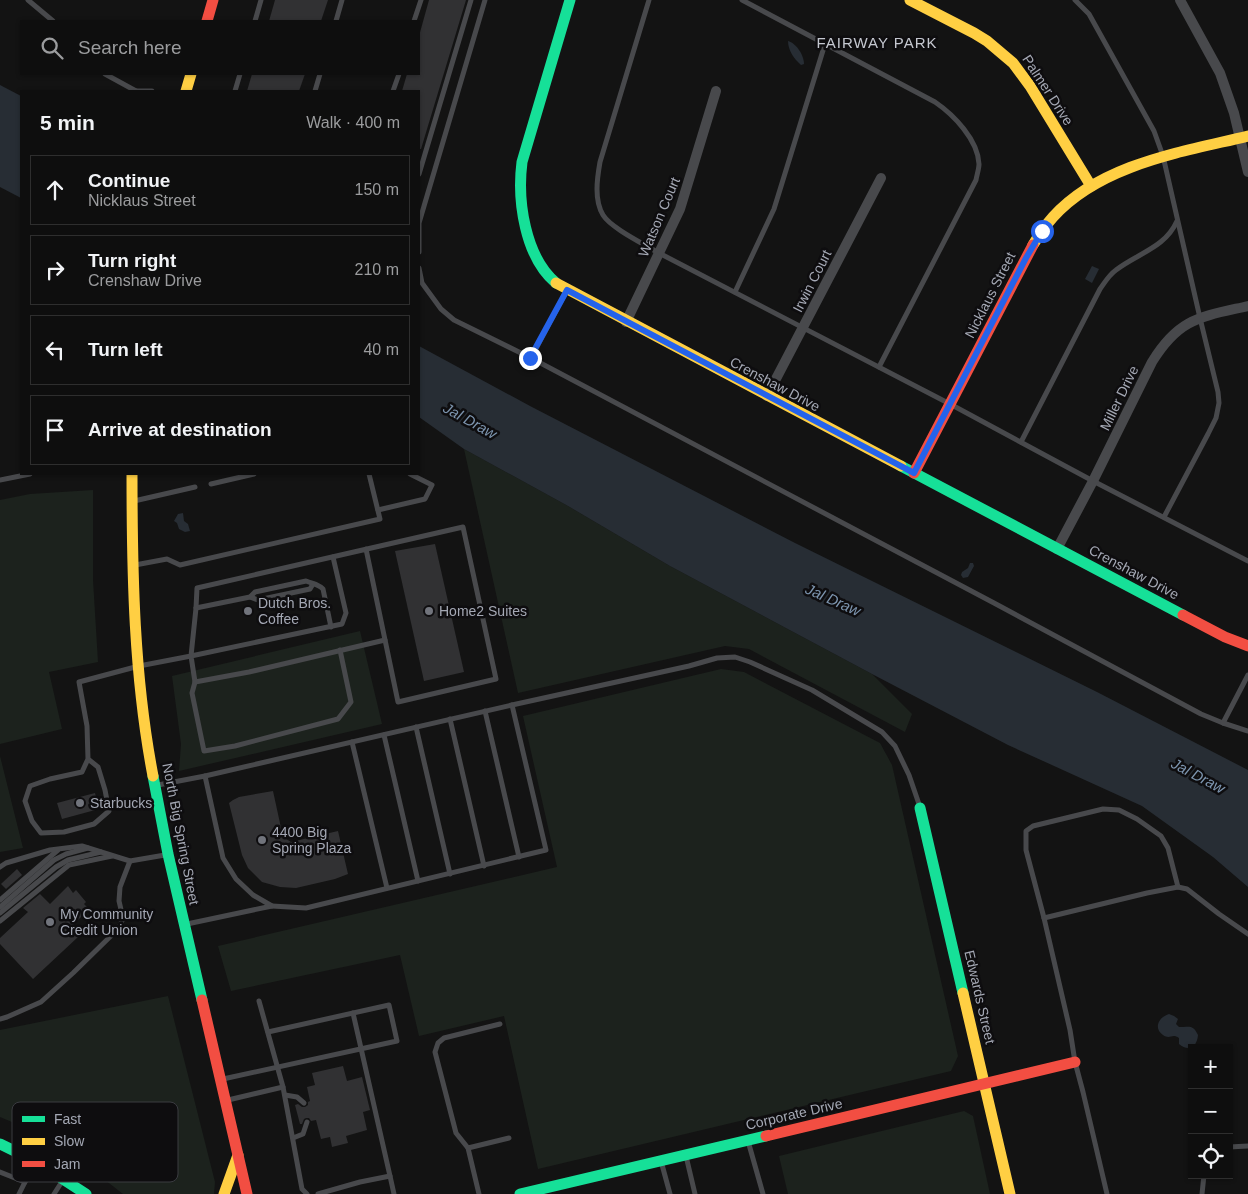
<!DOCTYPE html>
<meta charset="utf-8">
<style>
body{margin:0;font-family:Helvetica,sans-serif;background:#171717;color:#f1f3f6}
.controls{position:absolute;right:15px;bottom:15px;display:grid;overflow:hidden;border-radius:0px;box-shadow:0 1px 4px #0004}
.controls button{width:45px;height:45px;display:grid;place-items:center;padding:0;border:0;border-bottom:1px solid #2e2e2e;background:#0e0e0e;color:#f1f3f6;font:25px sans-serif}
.stop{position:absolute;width:15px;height:15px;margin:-11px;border:4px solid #2563eb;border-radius:50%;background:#fff}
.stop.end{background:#2563eb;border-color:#fff;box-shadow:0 1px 5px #0008}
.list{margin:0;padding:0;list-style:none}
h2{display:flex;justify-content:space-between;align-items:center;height:65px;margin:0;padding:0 20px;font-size:21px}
h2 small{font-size:16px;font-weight:400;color:#9b9c9e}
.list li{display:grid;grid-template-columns:32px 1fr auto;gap:15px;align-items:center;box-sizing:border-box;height:70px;margin:0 10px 10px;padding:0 10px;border:1px solid #2e2e2e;border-radius:0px}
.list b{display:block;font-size:19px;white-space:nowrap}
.list p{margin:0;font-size:16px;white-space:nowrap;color:#9b9c9e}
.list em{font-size:16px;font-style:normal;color:#9b9c9e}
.icon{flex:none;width:28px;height:28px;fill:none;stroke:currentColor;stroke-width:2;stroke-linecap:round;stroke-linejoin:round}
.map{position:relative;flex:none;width:1248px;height:1194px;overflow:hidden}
.search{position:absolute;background:#0e0e0e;box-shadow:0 1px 4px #0004;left:20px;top:20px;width:400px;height:55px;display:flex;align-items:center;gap:12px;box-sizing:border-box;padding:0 18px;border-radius:0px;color:#9b9c9e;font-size:19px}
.panel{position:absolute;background:#0e0e0e;box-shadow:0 1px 4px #0004;left:20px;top:90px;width:400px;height:385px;border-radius:0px}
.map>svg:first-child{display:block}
</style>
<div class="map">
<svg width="1248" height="1194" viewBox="0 0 1248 1194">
<rect width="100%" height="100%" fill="#131313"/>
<g fill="#1c221d">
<polygon points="464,449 568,506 670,566 872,674 912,714 905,732 749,649 725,646 518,693"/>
<polygon points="93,490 93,580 98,662 49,672 62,729 0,744 0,500 30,494"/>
<polygon points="360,631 382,724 179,771 181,744 172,676"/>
<polygon points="721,669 744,672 880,743 892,765 958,1056 951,1071 538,1169 504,1016 419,1036 400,955 231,991 218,946 557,867 523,716"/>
<polygon points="0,756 23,848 0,852"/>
<polygon points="168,996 215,1182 214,1194 123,1194 72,1154 26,1128 0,1117 0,1030"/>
<polygon points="964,1111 973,1116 990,1194 788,1194 779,1156"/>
</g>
<g fill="#272d34">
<path d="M788,41C796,43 804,55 804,64L801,65C794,59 788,50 788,41Z"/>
<polygon points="0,85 21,96 21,198 0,187"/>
<polygon points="1092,266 1099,269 1092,283 1085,279"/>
<polygon points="419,346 530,406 795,543 1097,692 1248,770 1248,887 1213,857 1142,806 1008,745 872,674 670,566 568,506 464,449 419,417"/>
<polygon points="183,513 184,521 188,524 190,531 185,532 179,529 177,523 174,521 178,514"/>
<polygon points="970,563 973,563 974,566 968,577 963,578 961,575 962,572 968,568"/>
<path d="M1169,1014L1174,1016L1178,1019L1176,1024L1179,1027C1189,1027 1193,1024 1198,1035C1197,1048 1188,1052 1179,1044V1038C1172,1033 1170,1040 1163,1035C1153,1028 1159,1017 1169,1014Z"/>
</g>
<g fill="#313133">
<polygon points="275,0 328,0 321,21 269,21"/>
<polygon points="429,0 466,0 421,149 419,149 419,91 402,91 407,74 419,74 419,36"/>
<polygon points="252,74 305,74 299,91 247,91"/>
<polygon points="435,544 464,672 424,681 395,551"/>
<polygon points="273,791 283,837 291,842 338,831 348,874 335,879 296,888 280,887 262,882 248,868 242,855 229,803 233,800 239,797"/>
<polygon points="95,793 99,809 62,819 57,803"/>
<polygon points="17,869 22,875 6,889 1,884"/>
<polygon points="68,886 73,893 76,890 86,902 84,904 89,909 70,928 78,937 33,979 0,944 0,938 28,912 23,908 40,894 50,904"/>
<polygon points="343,1066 347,1081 362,1077 370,1110 363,1112 367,1130 346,1136 348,1143 332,1147 330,1137 321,1139 316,1120 311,1121 309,1118 306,1118 304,1119 302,1124 300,1124 295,1105 298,1104 302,1107 305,1107 308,1105 308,1102 310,1101 307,1087 315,1085 312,1073"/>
</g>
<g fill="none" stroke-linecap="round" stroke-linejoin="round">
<g stroke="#48494c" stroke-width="5">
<polyline points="28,0 53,21"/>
<path d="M649,0L600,162C597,179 594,200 603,215C611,228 644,244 657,252L950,404L1093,481L1248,561"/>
<path d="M742,0L935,102C954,115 978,140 979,164C979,169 977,174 976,180L879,367"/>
<polyline points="1075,0 1089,14 1154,131 1163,156 1200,318 1218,392 1219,403 1216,418 1208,434 1164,517"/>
<polyline points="255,21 261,0"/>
<polyline points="336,21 342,0"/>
<polyline points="414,21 421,0"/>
<polyline points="105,74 136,91"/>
<polyline points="135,91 152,91"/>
<polyline points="235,91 240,74"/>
<polyline points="315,91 320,74"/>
<polyline points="393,91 399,74"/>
<polyline points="419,174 471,0"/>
<polyline points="419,252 419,223 485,0"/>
<polyline points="419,268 422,283 441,309 454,320 531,358"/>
<polyline points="567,290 531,358 994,603 1201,714 1223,723"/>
<polyline points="735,292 774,209 825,44"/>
<path d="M1021,442L1100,289C1105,282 1109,275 1116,270C1138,253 1165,248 1177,221"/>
<polyline points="0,480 30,474"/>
<polyline points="211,484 254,474"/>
<polyline points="134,501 195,487"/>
<polyline points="378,510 425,499 432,485 410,474"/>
<polyline points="333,557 346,613 342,624 191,656 195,682 249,672 385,640"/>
<polyline points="135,565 167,559 180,565 380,519 369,474"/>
<polyline points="250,597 258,600 310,589 313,584"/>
<path d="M196,608L250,597L255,592L306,581C313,584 318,584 323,589L331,627"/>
<polyline points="1248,675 1223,723 1248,731"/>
<polyline points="195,682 192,693 204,751 235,746 338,719 351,702 340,650"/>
<polyline points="485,711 519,857"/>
<polyline points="450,719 484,866"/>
<polyline points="416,727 450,874"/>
<polyline points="384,735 418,881"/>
<polyline points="352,742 387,888"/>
<polyline points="88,759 98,767 105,790 109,811 94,824 64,832 41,833 32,821 25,801 30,786 50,779 82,772 88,759 87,726 79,682 139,666 191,656 196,608 197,588 463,527 496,679 398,702 366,549"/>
<polyline points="205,776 512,705 689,666 717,658 735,657 750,662 812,690 882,732 895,746 909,775 920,807"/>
<polyline points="158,785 205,776 223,858 236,879 253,895 272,906 187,924"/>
<polyline points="0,867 6,863 50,850 82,846 130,861 165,855"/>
<polyline points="0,900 58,850"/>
<polyline points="272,906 306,908 546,850 512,705"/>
<polyline points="0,907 54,860 66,854 88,848"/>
<polyline points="0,913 56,867 68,860 101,852"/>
<polyline points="1044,918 1026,850 1026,831 1033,826 1103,809 1119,810 1137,819 1161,836 1168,848 1178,887"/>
<polyline points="0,921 69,865 112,856"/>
<polyline points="259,1001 283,1087 302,1189 307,1194"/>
<polyline points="353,1013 390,1176"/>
<polyline points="0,1019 7,1017 41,1002 73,973 119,928 123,918 119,901 120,887 130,861"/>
<polyline points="223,1079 397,1041 389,1005 268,1032"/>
<polyline points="285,1095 297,1097 304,1103"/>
<polyline points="228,1100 283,1087"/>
<polyline points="293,1138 303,1134 307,1122"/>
<polyline points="748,1141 763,1194"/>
<polyline points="1229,1147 1248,1146"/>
<polyline points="468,1148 509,1138"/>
<polyline points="686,1156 695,1194"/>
<polyline points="661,1161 670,1194"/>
<polyline points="0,1172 25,1182"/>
<polyline points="19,1194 35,1162"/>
<polyline points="54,1194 63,1180"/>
<polyline points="318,1194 360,1182 390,1176 394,1194"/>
<polyline points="479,1194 468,1148 456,1133 435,1052 438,1043 444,1038 500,1024"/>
<polyline points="1107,1194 1083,1092 1075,1062 1070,1030 1044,918 1147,893 1178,887 1187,889 1219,914 1248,934"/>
<polyline points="1202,1194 1204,1175"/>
</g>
<g stroke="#48494c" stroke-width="10">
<polyline points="1180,0 1220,73 1234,113 1248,172"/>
<polyline points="626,322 680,209 716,91"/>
<polyline points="767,396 881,178"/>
<path d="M1057,549L1093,481L1152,362C1179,318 1200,317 1248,306"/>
</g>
<g stroke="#16e098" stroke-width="11">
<path d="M556,283C525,257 517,201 522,162L570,0"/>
<polyline points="901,466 1183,615"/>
<polyline points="153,776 168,854 202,1000"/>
<polyline points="920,808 963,993"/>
<polyline points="0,1144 35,1161 86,1194"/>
<polyline points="520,1194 766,1136"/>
</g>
<g stroke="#ffcf43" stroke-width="11">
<polyline points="910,0 974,33 987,41 1013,63 1030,86 1091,186"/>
<polyline points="186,91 191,74"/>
<path d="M1033,245C1039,235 1045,226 1053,217C1101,164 1182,152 1248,136"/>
<polyline points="556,283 901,466"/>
<path d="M132,474C132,575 134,677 153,776"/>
<polyline points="963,993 1010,1194"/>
<polyline points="224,1194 238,1155"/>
</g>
<g stroke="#f24e42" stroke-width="11">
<polyline points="207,21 213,0"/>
<polyline points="914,473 1033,245"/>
<polyline points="1183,615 1225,637 1248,646"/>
<polyline points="202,1000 247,1194"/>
<polyline points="766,1136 1075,1062"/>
</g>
</g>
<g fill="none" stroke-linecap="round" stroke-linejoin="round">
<polyline stroke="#2563eb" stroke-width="6" points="530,358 567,290 914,473 1026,258 1042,231"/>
</g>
<g fill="#71747c" stroke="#0e0d0f" stroke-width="2">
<circle cx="248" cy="611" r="5"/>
<circle cx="429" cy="611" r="5"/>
<circle cx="80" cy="803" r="5"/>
<circle cx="262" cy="840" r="5"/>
<circle cx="50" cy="922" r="5"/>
</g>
<g text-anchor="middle" stroke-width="5" stroke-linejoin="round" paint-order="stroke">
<g font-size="14" fill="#a4a8b4" stroke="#0e0d0f">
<text transform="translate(1048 90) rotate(57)" y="5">Palmer Drive</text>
<text transform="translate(659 217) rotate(-67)" y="5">Watson Court</text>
<text transform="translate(812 281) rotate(-63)" y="5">Irwin Court</text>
<text transform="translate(990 295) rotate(-63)" y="5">Nicklaus Street</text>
<text transform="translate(775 384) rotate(28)" y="5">Crenshaw Drive</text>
<text transform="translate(1119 398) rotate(-64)" y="5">Miller Drive</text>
<text transform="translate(1134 572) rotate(28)" y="5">Crenshaw Drive</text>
<text transform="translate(181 834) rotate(79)" y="5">North Big Spring Street</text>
<text transform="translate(980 997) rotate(77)" y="5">Edwards Street</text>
<text transform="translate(794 1114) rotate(-13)" y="5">Corporate Drive</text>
</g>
<g font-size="14" fill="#a4a8b4" stroke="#0e0d0f" text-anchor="start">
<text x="258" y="608">Dutch Bros.<tspan x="258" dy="16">Coffee</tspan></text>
<text x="439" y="616">Home2 Suites</text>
<text x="90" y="808">Starbucks</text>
<text x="272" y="837">4400 Big<tspan x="272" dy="16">Spring Plaza</tspan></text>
<text x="60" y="919">My Community<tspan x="60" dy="16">Credit Union</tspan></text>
</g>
<g font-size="15" letter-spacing="1" fill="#c5c8d0" stroke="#0e0d0f">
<text x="877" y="48">FAIRWAY PARK</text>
</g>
<g font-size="15" font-style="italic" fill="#7c94ae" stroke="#0e0d0f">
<text transform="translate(470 421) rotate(29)" y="5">Jal Draw</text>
<text transform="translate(833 600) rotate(24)" y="5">Jal Draw</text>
<text transform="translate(1198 776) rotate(28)" y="5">Jal Draw</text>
</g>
</g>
<rect x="12" y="1102" width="166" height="80" rx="8" fill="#0e0d0f" stroke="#3b3c41" stroke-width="1"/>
<rect x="22" y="1116" width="23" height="6" fill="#16e098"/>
<rect x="22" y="1138" width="23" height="7" fill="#ffcf43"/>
<rect x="22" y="1161" width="23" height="6" fill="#f24e42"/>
<g font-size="14" fill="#a4a8b4">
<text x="54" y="1124">Fast</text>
<text x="54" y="1146">Slow</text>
<text x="54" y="1169">Jam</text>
</g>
</svg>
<div class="controls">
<button>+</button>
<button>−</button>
<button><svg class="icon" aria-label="locate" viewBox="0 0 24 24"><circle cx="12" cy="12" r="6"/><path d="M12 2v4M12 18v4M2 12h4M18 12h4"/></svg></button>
</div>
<div class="stop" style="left:1042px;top:231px"></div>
<div class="stop end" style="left:530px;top:358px"></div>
<div class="search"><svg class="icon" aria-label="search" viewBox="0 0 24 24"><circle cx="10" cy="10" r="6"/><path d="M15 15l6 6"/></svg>Search here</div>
<section class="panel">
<h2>5 min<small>Walk · 400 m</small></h2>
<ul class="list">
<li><svg class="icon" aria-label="ahead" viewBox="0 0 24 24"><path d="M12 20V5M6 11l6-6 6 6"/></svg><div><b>Continue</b><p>Nicklaus Street</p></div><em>150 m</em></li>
<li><svg class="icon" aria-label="right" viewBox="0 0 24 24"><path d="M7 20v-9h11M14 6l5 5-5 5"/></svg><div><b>Turn right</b><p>Crenshaw Drive</p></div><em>210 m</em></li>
<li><svg class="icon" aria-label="left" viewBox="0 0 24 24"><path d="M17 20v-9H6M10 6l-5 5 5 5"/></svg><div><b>Turn left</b></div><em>40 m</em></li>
<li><svg class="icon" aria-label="arrive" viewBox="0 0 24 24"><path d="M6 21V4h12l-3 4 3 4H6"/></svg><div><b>Arrive at destination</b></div></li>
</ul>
</section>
</div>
